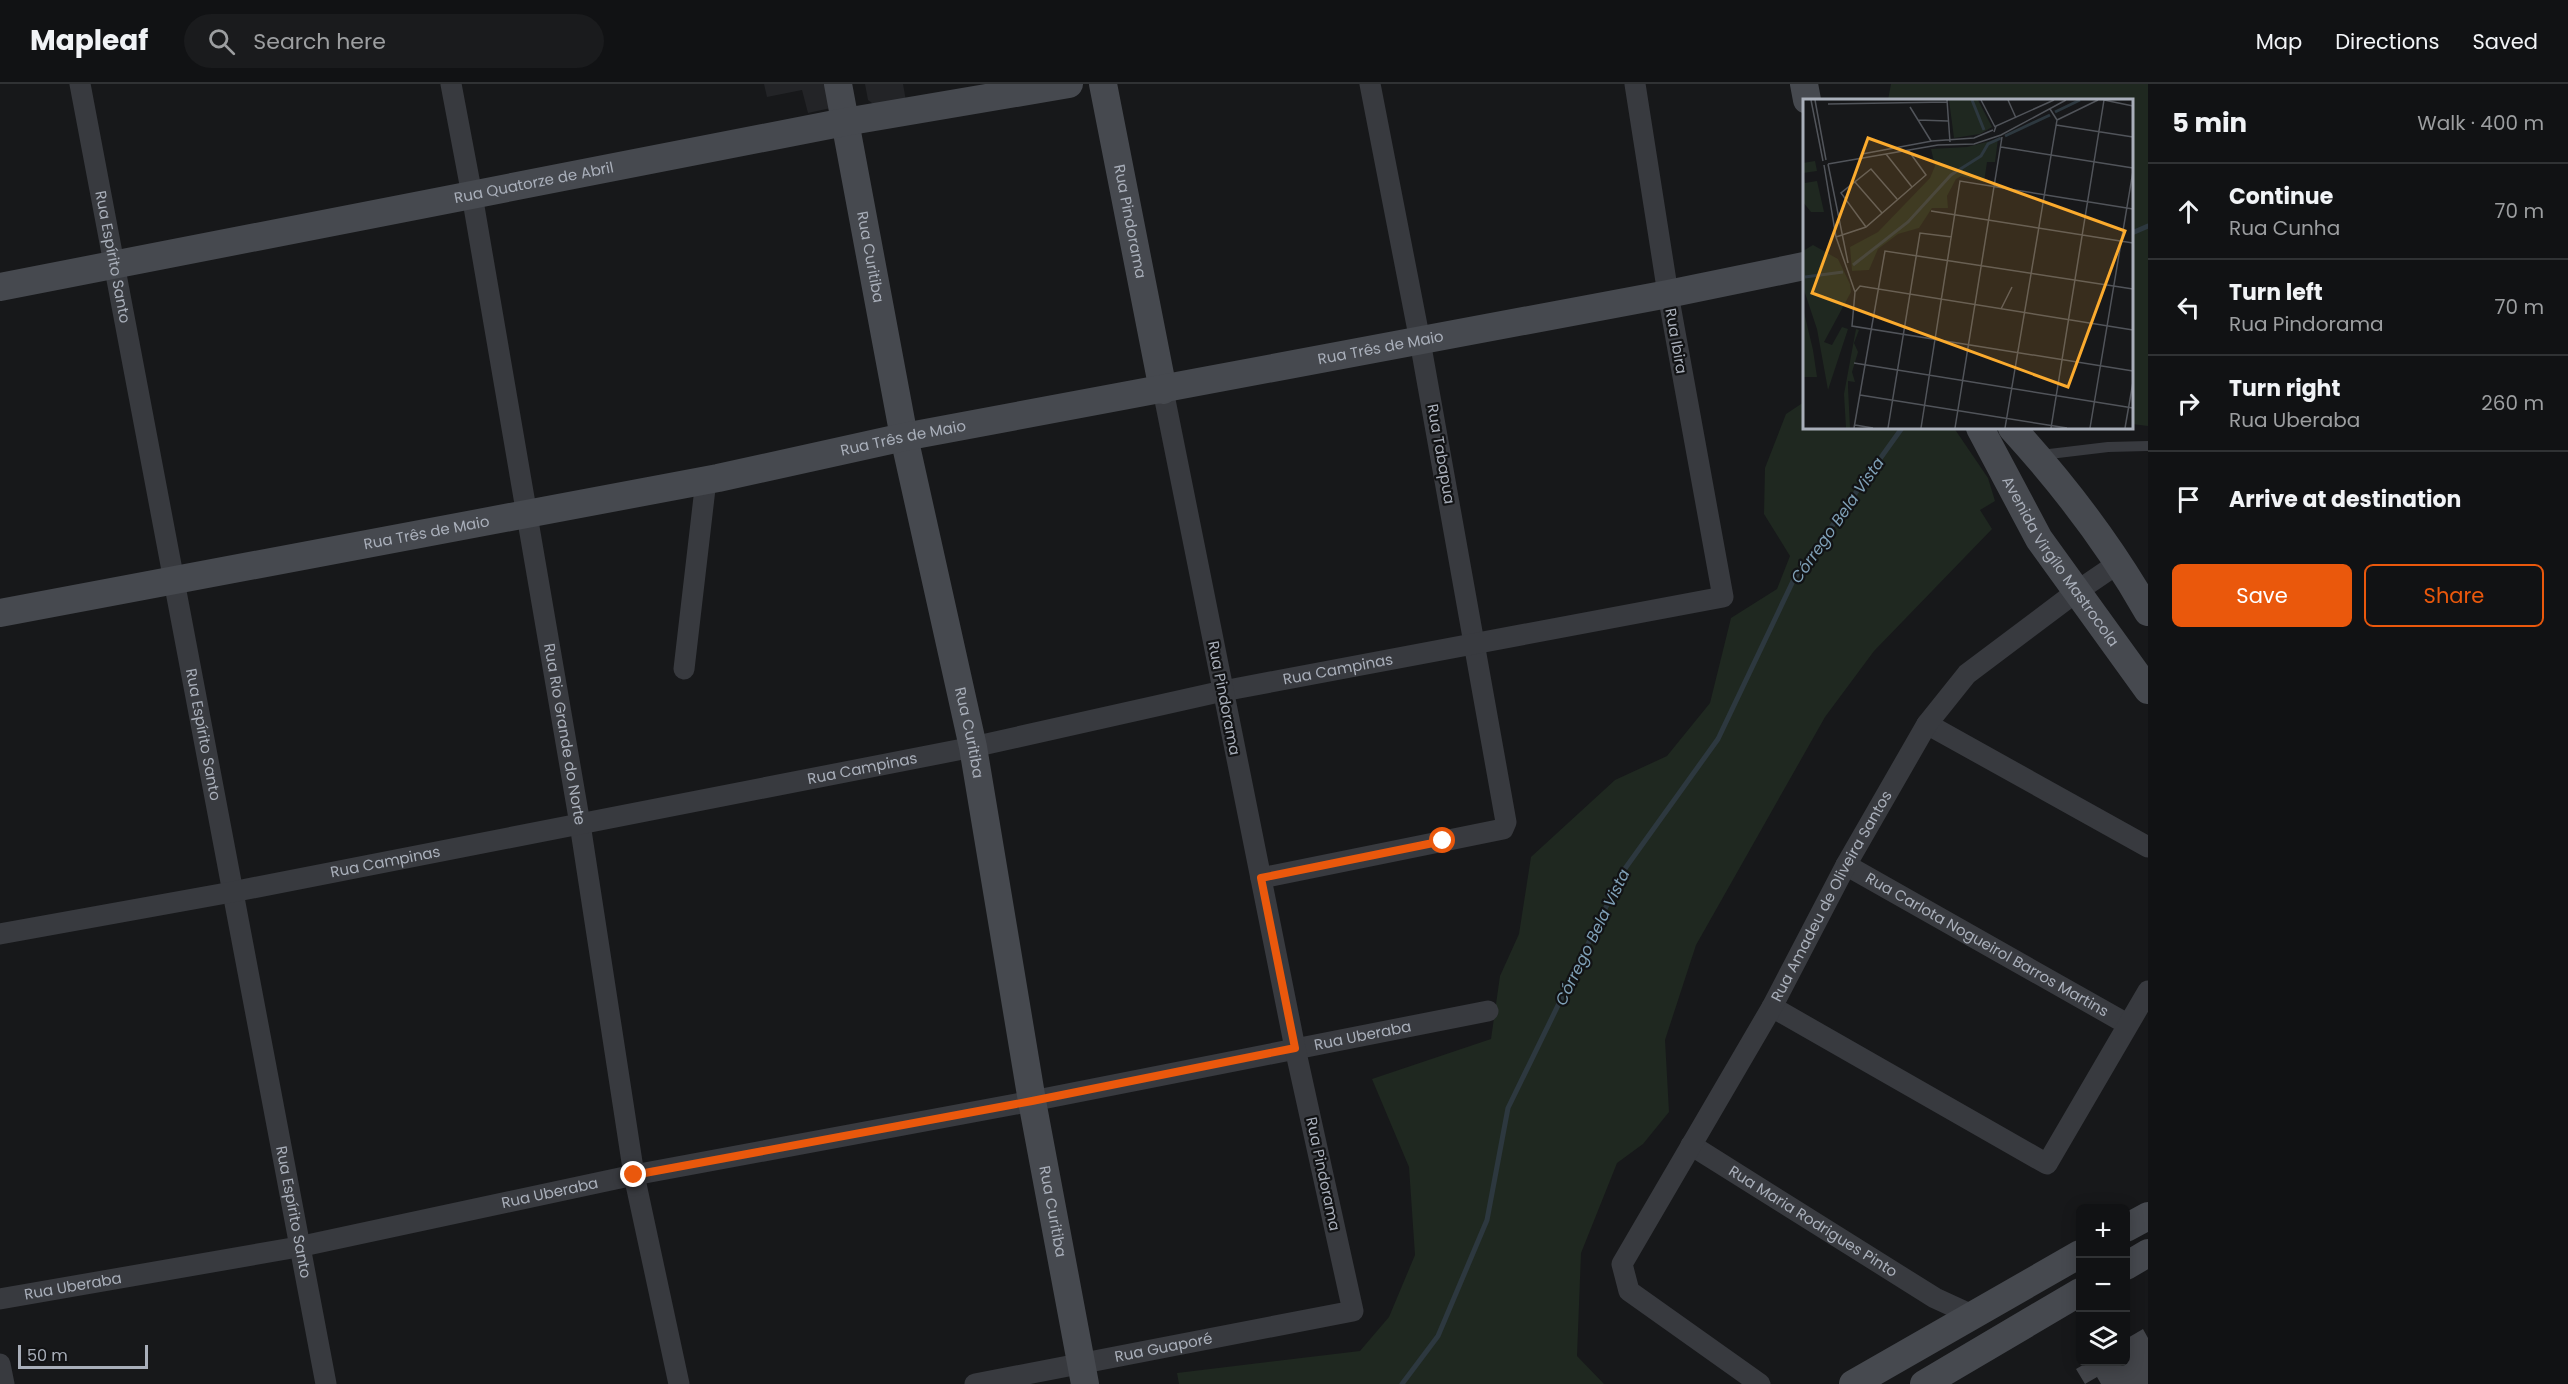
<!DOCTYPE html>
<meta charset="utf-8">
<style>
body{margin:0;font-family:Poppins,sans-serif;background:#1a1b1d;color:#f1f3f6}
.controls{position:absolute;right:18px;bottom:18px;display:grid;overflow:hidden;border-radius:9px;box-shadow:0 3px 15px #0003}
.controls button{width:54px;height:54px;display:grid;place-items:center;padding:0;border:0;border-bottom:2px solid #303234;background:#111214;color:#f1f3f6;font:30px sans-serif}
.scale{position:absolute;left:18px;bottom:15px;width:130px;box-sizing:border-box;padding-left:6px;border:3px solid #a9afba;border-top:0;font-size:16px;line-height:21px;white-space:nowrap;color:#a9afba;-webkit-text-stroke:4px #121315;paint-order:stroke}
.stop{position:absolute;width:18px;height:18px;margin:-14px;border:4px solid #ea580c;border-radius:50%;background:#fff}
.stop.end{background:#ea580c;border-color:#fff;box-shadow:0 2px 6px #0008}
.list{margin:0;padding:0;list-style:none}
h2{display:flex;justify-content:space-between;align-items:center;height:78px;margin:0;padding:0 24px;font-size:26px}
h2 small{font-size:20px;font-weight:400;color:#9c9ea0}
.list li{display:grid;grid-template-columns:39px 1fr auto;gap:18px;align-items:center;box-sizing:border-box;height:96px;padding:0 24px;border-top:2px solid #303234}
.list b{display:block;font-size:22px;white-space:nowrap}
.list p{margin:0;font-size:20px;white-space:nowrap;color:#9c9ea0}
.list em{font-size:20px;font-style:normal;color:#9c9ea0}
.actions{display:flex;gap:12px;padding:18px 24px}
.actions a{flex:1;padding:14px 0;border:2px solid #ea580c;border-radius:9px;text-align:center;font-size:21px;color:#ea580c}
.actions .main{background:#ea580c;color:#fff}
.icon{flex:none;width:33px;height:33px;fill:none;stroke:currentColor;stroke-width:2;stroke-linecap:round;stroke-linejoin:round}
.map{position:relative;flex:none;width:2148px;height:1300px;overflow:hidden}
header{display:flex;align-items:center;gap:36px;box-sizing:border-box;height:84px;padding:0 30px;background:#111214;border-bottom:2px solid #303234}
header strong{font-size:28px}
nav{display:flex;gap:33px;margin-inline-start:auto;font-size:21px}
.search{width:420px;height:54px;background:#1a1b1d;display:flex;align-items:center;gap:15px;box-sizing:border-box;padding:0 21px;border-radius:33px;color:#9c9ea0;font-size:22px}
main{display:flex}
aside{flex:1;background:#111214}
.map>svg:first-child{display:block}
</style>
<header>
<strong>Mapleaf</strong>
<div class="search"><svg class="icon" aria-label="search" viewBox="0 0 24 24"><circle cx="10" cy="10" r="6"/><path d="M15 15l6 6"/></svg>Search here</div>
<nav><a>Map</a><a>Directions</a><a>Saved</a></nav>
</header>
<main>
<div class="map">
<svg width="2148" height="1300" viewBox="0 0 2148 1300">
<rect width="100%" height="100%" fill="#17181a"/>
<g fill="#232427">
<polygon points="764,0 836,0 840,22 808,29 802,6 767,13"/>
<polygon points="865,0 903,0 906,17 876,22 868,16"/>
</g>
<g fill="#1f2820">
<polygon points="1891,0 2148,0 2148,342 2132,340 2132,16 1888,16"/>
<polygon points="1804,318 1804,344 1954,344 1988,394 1995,417 1980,426 1992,445 1874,567 1825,633 1696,861 1665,956 1669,1028 1643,1060 1617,1079 1581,1169 1577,1272 1604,1300 1179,1300 1177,1289 1360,1267 1389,1233 1415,1171 1409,1083 1372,995 1491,955 1500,892 1519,850 1531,773 1615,696 1667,672 1710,619 1731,534 1777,505 1790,472 1764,430 1765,384 1786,330"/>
</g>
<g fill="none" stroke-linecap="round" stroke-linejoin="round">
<g stroke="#2d383f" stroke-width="5">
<polyline points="2132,149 2148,142"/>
<polyline points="1402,1300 1438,1252 1487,1136 1508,1024 1624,786 1718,655 1794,495 1902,344"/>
</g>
</g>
<polygon fill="#43454a" points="2143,1245 2148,1254 2148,1300 2101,1300 2097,1293 2085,1300 2076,1285 2088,1278 2126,1278 2126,1255"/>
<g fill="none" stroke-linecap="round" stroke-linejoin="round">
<polyline stroke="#383a3f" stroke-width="10" points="2041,371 2108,363 2148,362"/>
<g stroke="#383a3f" stroke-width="21">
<path id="s1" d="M80,0L326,1300"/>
<path id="s2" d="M451,0L472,111L580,740L634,1091L679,1300"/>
<polyline points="684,585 706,396"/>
<polyline points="1927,640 2148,763"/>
<path id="s3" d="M1846,781L2127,940"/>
<polyline points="1261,794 1503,745 1506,738 1420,257 1370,0"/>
<path id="s4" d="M0,850L232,808L973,663L1223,607L1723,513L1668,210L1635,0"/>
<polyline points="1772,923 2047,1080 2148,907"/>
<path id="s5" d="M1691,1061L1935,1214L1972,1231"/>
<path id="s6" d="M0,1215L298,1163L634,1091L1032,1017L1488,927"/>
<polyline points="0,1280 4,1300"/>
<path id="s7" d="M975,1300L1353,1227L1295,964L1163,306"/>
<path id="s8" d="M1760,1300L1629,1207L1622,1180L1772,923L1846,781L1927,640L1967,590L2076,508L2120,478"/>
</g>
<g stroke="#46494f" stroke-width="28">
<path id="s9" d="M838,0L904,353L973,663L1032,1017L1085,1300"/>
<path id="s10" d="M1103,0L1163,306"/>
<polyline points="1804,0 1807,16"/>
<path id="s11" d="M0,203L845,38L1069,0"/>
<path id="s12" d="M1980,344L2039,455L2148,606"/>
<path d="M2012,344C2063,400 2110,461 2148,528"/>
<path id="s13" d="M0,529L718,394L904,353L1668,210L1804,182"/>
<polyline points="2126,1144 2148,1132"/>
<polyline points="2126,1182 2148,1169"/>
<polyline points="1853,1300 2080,1170"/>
<polyline points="1924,1300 2080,1208"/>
</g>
</g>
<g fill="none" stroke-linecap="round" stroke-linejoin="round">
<polyline stroke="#ea580c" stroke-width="8" points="634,1091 1032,1017 1295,964 1261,794 1443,757"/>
</g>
<g text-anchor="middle" stroke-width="4.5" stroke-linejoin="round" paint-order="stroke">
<g font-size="15" fill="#a9afba" stroke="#121315">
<text dy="5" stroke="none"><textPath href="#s11" startOffset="544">Rua Quatorze de Abril</textPath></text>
<text dy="5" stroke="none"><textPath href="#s10" startOffset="140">Rua Pindorama</textPath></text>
<text dy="5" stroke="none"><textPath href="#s1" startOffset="176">Rua Espírito Santo</textPath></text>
<text dy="5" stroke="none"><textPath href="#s9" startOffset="176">Rua Curitiba</textPath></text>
<text transform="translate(1676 257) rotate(80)" y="5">Rua Ibira</text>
<text dy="5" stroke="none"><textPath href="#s13" startOffset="1406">Rua Três de Maio</textPath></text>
<text dy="5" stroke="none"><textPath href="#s13" startOffset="920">Rua Três de Maio</textPath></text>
<text transform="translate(1441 370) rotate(80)" y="5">Rua Tabapua</text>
<text dy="5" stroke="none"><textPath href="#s13" startOffset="434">Rua Três de Maio</textPath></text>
<text dy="5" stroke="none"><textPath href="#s12" startOffset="156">Avenida Virgílo Mastrocola</textPath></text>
<text dy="5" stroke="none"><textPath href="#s4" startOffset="1364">Rua Campinas</textPath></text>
<text transform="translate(1224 614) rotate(79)" y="5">Rua Pindorama</text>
<text dy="5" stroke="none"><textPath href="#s9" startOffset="662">Rua Curitiba</textPath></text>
<text dy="5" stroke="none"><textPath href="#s1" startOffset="662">Rua Espírito Santo</textPath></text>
<text dy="5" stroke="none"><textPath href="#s2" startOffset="660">Rua Rio Grande do Norte</textPath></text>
<text dy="5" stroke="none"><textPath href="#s4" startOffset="878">Rua Campinas</textPath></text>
<text dy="5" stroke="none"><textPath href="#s4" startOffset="392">Rua Campinas</textPath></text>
<text dy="5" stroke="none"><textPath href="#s8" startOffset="612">Rua Amadeu de Oliveira Santos</textPath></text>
<text dy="5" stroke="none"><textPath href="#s3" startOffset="162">Rua Carlota Nogueirol Barros Martins</textPath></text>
<text dy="5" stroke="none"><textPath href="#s6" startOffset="1388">Rua Uberaba</textPath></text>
<text transform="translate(1323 1090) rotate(78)" y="5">Rua Pindorama</text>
<text dy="5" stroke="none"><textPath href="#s6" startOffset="560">Rua Uberaba</textPath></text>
<text dy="5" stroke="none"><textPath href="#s9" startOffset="1148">Rua Curitiba</textPath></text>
<text dy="5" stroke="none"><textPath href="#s1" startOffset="1148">Rua Espírito Santo</textPath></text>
<text dy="5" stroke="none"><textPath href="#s5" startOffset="144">Rua Maria Rodrigues Pinto</textPath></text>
<text dy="5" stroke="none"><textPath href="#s6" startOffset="74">Rua Uberaba</textPath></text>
<text dy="5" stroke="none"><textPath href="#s7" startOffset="192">Rua Guaporé</textPath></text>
</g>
<g font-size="16" font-style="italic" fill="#7fa0b7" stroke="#121315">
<text transform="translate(1837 436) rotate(-55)" y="6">Córrego Bela Vista</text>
<text transform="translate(1592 853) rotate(-64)" y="6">Córrego Bela Vista</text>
</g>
</g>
<g transform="translate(1803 15)">
<rect width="330" height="330" fill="#17181a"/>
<path d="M146,1H175L189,28L177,35L151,39ZM195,40L192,63H184L181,83L158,77L153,80L144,97L145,109H129L116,129L95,135L75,150L66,171L49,172L47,148L75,133L127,79L132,67L128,50L164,48ZM12,62L14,72L0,74L2,84L14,82L21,113H8L0,103V64ZM10,146L35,160L47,185L48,193L21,243L29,246L39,228L45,230L25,291L14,230L0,188V152ZM0,209L10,251L14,278H0ZM53,230L56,231L51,244L55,253L49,273L52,283L45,282V288L47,329H43L41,295Z" fill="#1f2820"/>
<path fill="none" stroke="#2d383f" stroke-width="3" d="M169,1L181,31M252,13L277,1M202,37L247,16M50,166L105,123L148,76L178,57L185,45L198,39M2,178L40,173"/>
<path fill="none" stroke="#51545a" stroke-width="1.5" d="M8,1L20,62M12,1L23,61M144,1L147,43M178,1L192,28M205,1L213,19M301,1L330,7M25,5L144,3M107,8L128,42M115,21L145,22M254,21L295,1M253,26L330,38M191,33L193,27L251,1M198,48L330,69M59,55L129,42L171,39L190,31M83,55L109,88M25,65L45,164M25,65L135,46L171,45L198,36L263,1M21,66L33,138L52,193L49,227L330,272M52,83L79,114M128,112L330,144M63,128L38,94L68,70L94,100M33,138L63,128L123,76L105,51M52,193L57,187L330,231M198,210L209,188M51,264L330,309M57,296L264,329M52,326L70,329M51,329L82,152L330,190M85,329L117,134L149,138M118,329L157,82L330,110M152,329L199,38M202,329L254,21L247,10M248,329L301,1M287,329L330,72M322,329L330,283"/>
<path fill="#fbab2e" fill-opacity="0.15" stroke="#fbab2e" stroke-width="3" d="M65,39L322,132L265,288L9,194Z"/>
<rect width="330" height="330" fill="none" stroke="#a9afba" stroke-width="3"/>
</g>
</svg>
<div class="controls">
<button>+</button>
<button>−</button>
<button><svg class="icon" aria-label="layers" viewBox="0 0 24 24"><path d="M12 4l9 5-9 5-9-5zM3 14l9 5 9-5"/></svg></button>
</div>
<div class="scale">50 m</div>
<div class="stop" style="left:1443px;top:757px"></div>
<div class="stop end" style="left:634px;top:1091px"></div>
</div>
<aside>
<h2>5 min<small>Walk · 400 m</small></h2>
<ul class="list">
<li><svg class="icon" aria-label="ahead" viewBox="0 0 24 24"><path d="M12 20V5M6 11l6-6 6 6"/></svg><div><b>Continue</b><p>Rua Cunha</p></div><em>70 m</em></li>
<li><svg class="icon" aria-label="left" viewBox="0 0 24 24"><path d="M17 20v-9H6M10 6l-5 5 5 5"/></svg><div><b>Turn left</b><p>Rua Pindorama</p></div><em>70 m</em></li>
<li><svg class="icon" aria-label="right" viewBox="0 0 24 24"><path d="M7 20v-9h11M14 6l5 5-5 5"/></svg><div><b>Turn right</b><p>Rua Uberaba</p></div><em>260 m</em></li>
<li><svg class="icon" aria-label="arrive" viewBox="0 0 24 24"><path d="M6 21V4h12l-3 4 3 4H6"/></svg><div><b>Arrive at destination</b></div></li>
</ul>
<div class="actions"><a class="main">Save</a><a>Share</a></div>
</aside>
</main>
